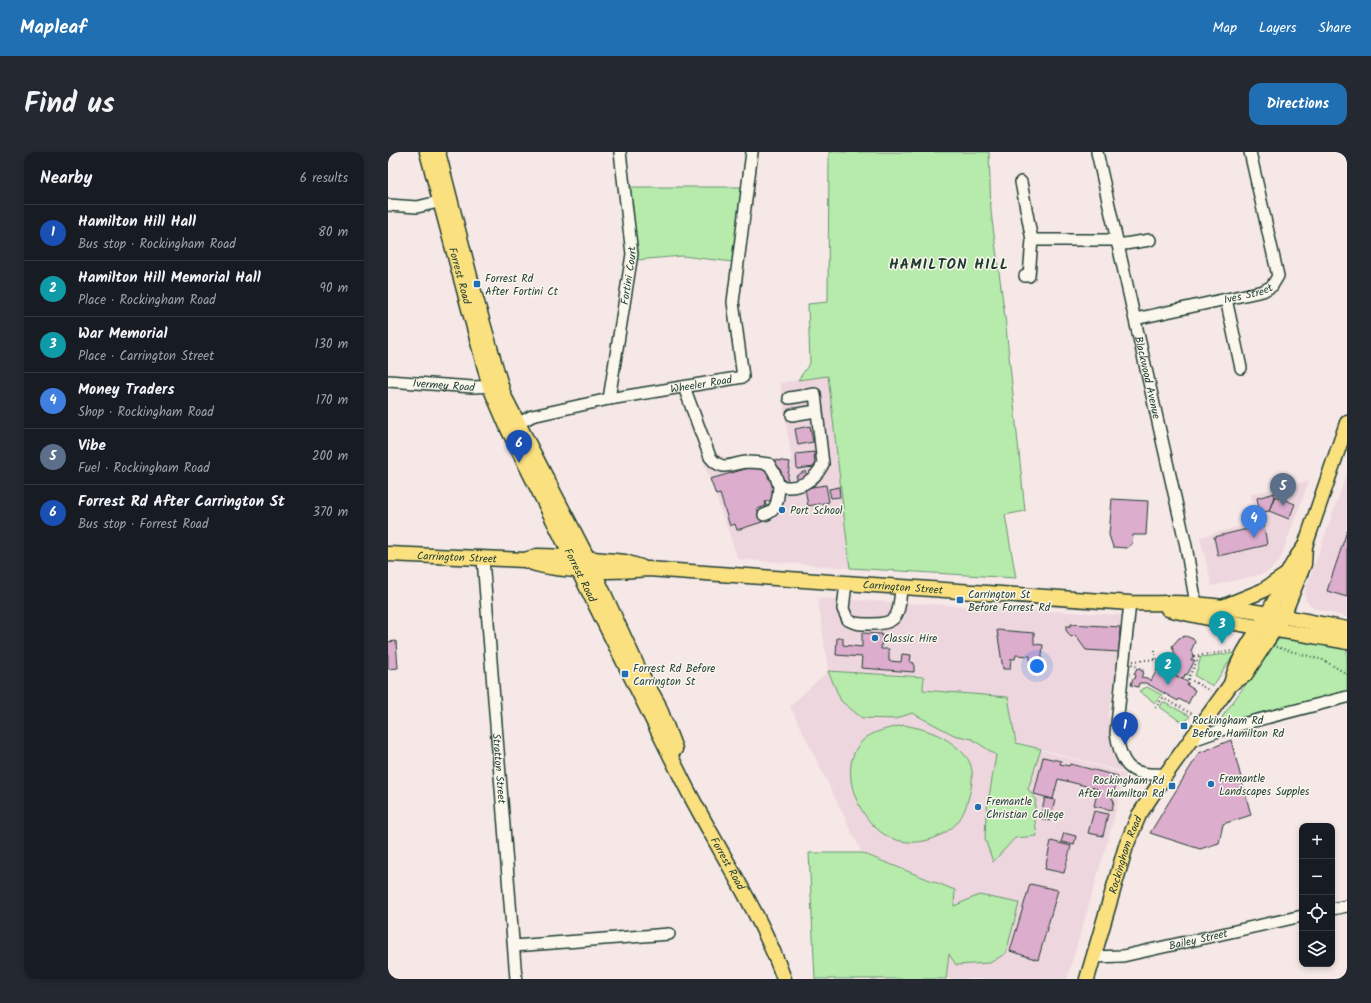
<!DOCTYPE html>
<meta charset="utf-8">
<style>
body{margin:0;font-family:Kalam,sans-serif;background:#242831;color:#f1f3f6}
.controls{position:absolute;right:12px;bottom:12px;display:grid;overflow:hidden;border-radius:8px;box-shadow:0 2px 6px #0003}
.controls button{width:36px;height:36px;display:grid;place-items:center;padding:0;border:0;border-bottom:1px solid #363941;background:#171b24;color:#f1f3f6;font:20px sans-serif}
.you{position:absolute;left:649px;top:514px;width:14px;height:14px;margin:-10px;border:3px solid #fff;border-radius:50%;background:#1a73e8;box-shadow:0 0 0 6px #1a73e833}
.badge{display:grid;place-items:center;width:26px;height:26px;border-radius:50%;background:#1f6fb2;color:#fff;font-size:13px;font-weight:700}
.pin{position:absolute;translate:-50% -33px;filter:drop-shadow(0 1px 2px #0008)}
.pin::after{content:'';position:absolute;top:21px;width:14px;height:12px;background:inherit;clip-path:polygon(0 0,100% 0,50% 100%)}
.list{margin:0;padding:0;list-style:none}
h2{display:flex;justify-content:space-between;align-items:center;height:52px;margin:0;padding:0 16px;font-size:17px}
h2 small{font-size:13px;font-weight:400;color:#9ea1a6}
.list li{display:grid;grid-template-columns:26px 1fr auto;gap:12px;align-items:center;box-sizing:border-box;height:56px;padding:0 16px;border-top:1px solid #363941}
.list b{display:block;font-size:15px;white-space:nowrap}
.list p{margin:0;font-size:13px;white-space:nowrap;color:#9ea1a6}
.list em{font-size:13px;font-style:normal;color:#9ea1a6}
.icon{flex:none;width:22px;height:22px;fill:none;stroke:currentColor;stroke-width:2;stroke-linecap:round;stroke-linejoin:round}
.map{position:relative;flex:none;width:959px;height:827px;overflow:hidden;border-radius:12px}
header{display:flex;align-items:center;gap:24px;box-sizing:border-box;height:56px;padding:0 20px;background:#1f6fb2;color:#fff}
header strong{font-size:19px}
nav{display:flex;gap:22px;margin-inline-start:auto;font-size:14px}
.intro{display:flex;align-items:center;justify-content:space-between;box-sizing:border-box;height:96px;padding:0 24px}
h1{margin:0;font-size:28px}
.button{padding:10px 18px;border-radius:12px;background:#1f6fb2;color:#fff;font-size:14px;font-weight:700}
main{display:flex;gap:24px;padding:0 24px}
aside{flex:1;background:#171b24;border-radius:12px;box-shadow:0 2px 6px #0003}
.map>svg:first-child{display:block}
</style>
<header>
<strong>Mapleaf</strong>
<nav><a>Map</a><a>Layers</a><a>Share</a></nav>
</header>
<div class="intro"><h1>Find us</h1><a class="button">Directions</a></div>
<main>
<aside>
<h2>Nearby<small>6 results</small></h2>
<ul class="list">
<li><span class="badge" style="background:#1a4fb4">1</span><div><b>Hamilton Hill Hall</b><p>Bus stop · Rockingham Road</p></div><em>80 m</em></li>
<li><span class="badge" style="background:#0f9aa8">2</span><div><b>Hamilton Hill Memorial Hall</b><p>Place · Rockingham Road</p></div><em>90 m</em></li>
<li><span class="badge" style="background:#0f9aa8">3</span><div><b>War Memorial</b><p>Place · Carrington Street</p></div><em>130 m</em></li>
<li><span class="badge" style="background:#3f7fe0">4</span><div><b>Money Traders</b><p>Shop · Rockingham Road</p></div><em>170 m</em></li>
<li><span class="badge" style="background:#5c6f8a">5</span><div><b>Vibe</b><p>Fuel · Rockingham Road</p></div><em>200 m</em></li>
<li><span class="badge" style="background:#1a4fb4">6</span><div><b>Forrest Rd After Carrington St</b><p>Bus stop · Forrest Road</p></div><em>370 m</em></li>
</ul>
</aside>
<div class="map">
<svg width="959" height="827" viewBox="0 0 959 827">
<rect width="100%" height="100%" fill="#f5e8e6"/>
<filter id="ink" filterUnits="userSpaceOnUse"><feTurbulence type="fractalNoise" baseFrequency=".025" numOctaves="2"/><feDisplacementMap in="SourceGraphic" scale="8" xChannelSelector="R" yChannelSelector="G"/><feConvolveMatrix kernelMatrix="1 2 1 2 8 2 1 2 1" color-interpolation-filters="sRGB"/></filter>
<g filter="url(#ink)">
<g fill="#eed6de" fill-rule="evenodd">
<polygon points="440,223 462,416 350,407 296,254 309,249 329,302 344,308 360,305 404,309 392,231"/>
<polygon points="959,321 959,465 926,456 918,449 917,439"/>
<polygon points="921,329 891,410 878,421 824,434 812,385 869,370 863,342"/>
<path d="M430,446L735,463L730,513L720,564L724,599L737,620L628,590L620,545L550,539L620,545L628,591L738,622L720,688L679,827H558L567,738L474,701L402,554L440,519ZM484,521L537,524V538L536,525Z"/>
</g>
<g fill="#b6ebac" stroke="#6a9470">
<polygon points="441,0 601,0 603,60 617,165 637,359 617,363 628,426 462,416 440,224 410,228 422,211 420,152 440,150"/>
<polygon points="242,35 354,35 345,110 294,104 248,108"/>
<polygon points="898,484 959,495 959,541 840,570 834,565 890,488"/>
<polygon points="847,501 825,534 807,524 813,505"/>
<polygon points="440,519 536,525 535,538 620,545 628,591 653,597 640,637 648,647 646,662 649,684 627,686 605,710 597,687 598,663 608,603 584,587 566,583 524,561 507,567 474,566 453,549"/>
<polygon points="759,535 774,543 767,551 751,539"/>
<polygon points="775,550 802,564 796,572 772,555"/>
<path d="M516,573C526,575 536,577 545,581C557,585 577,599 582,611C586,620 584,635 581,644C578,655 576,662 569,671C548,693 511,698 488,676C466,656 451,613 474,589C484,579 502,576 516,573Z"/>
<polygon points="421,701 474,701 567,738 566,754 591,743 631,751 618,801 602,811 568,813 561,802 558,827 427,827"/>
</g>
<g fill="#ddadcd" stroke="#1f3d34">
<polygon points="422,274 425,290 410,293 407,277"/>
<polygon points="426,300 427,315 409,317 408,302"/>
<polygon points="386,308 402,310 399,330 391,328 392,316 385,315"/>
<polygon points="368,314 381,317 380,326 387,327 383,348 377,350 378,354 369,357 374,370 349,378 347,372 342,374 332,342 328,343 322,327"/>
<polygon points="417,319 419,324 410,329 408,324"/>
<polygon points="438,333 441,350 420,354 417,336"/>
<polygon points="451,335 452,345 443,346 441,337"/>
<polygon points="887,341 881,359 872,361 869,346"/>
<polygon points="887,344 907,352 901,367 881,359"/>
<polygon points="724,347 760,349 758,383 745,383 744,392 739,396 725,395 721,383"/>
<polygon points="876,373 879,393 830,404 826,385"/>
<polygon points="959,379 959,445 939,439"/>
<polygon points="683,472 732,475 731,500 698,498 687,483 683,485 678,478 678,474 683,474"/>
<polygon points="609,478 646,481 646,492 655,493 653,514 642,513 642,504 628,503 627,507 623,507 622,517 615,517"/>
<polygon points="474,481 494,482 493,497 501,497 501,509 513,510 514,502 523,503 522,510 526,511 526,520 473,516 474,505 448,503 449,486 455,486 455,493 474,495"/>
<polygon points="798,484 805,487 807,490 803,499 806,504 803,508 807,508 799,523 797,522 795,527 784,522 787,517 774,511 788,509 785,506 784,504 787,503 784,494 791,486"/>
<polygon points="8,489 10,516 0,517 0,490"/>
<polygon points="771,514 801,531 799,533 807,538 800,552 791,547 790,549 758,531 751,531 750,535 743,533 745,526 747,527 748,523 746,522 749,516 756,520 753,525 759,526 763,529"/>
<polygon points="843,588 863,663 835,672 831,691 812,697 762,681 811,601"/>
<polygon points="655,605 673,609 672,612 681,614 682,612 730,624 724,647 726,648 724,658 706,654 710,637 670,627 665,647 646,642"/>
<polygon points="657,646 667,648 662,669 652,666"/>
<polygon points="706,659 720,662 715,684 700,681"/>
<polygon points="676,681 688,684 686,693 673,690"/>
<polygon points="663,689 683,694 676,721 657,717"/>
<polygon points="642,732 670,738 650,808 622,799"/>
</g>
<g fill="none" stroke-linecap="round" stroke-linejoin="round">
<defs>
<g id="minor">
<path id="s1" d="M709,0L798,394L808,452"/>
<polyline points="633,30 644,88 641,124 637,124"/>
<polyline points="0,53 29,55 59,48"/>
<polyline points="644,88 729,88"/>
<polyline points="730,93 762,88"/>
<polyline points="838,147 853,216"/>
<path id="s2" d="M747,167L875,139L884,134L890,124L862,0"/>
<path id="s3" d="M0,229L85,235L109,234"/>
<path d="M296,235L322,305C335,321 343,311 359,310C366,310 374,311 381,312L387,322L391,334C410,338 426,330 435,312L427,242L401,246"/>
<path id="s4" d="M221,247L244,102L232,0"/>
<polyline points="404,263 428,259"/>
<path id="s5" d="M124,275L144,264L221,247L355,225L345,150L364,0"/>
<path d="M376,363C390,359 390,346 391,334"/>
<path id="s6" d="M95,407L128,827"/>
<path d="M458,431L455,457L460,468C467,472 473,472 481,472C512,473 511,461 513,435"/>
<path d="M742,451L728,581C734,616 742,624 778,622"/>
<polyline points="802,589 839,576 959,545"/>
<polyline points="944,757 959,754"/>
<polyline points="126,794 281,782"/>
<path id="s7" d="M705,805L735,804L914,764"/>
</g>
<g id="major">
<path id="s8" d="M39,0L102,235L120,277L295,629C328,695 371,757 396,827"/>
<polyline points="50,0 86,140 116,244 200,407 252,520 270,552 287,597"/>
<path id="s9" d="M0,402L137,408C163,421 230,420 260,417L742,451C764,452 784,450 806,452C857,456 908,467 959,477"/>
<polyline points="137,408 149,404 184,405 237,410 253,415"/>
<polyline points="837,454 874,439 898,423"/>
<path d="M780,457C839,472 900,479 959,490"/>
<path d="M843,532C849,506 867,484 880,461C894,438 899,416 917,394"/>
<path id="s10" d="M699,827L738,694L751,663L778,622L843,532L857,523L895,464L916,412L917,394L959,271"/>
</g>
</defs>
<use href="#minor" stroke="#1f3d34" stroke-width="14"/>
<use href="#major" stroke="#1f3d34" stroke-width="17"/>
<g stroke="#1f3d34" stroke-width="2" stroke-dasharray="1 3" stroke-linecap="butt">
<polyline points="888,495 935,508 959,522"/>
<polyline points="806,504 844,499"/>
<polyline points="767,507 767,496"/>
<polyline points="765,508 783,518"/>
<polyline points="745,509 785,506"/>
<polyline points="744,512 755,518"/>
<polyline points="796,525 800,527 812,503"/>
<polyline points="801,527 822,539"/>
<polyline points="767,556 775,546 806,563"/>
</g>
<use href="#minor" stroke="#fbf7ec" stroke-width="11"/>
<use href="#major" stroke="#fbe080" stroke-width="14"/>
</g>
</g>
<g fill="#1f6fb2" stroke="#fbf7ec" stroke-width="1.5">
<rect x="85" y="128" width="8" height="8" rx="2"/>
<circle cx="394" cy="358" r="4"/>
<rect x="568" y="444" width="8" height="8" rx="2"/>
<circle cx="487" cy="486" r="4"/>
<rect x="233" y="518" width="8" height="8" rx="2"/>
<rect x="792" y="570" width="8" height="8" rx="2"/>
<circle cx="823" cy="632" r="4"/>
<rect x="780" y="630" width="8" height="8" rx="2"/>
<circle cx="590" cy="655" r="4"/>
</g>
<g text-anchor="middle" stroke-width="3" stroke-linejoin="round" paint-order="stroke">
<g font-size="11" fill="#1f3d34" stroke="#fbf7ec">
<text dy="4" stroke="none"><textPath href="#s8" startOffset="128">Forrest Road</textPath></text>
<text dy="4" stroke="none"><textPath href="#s4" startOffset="125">Fortini Court</textPath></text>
<text dy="4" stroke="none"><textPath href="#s2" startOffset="116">Ives Street</textPath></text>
<text dy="4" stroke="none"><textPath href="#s1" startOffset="231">Blackwood Avenue</textPath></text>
<text dy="4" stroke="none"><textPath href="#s5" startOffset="195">Wheeler Road</textPath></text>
<text dy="4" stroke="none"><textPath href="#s3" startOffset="56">Ivermey Road</textPath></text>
<text dy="4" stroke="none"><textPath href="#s9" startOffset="69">Carrington Street</textPath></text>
<text dy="4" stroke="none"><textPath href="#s8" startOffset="452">Forrest Road</textPath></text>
<text dy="4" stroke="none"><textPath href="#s9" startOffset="517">Carrington Street</textPath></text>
<text dy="4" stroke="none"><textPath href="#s6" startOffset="210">Stratton Street</textPath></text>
<text dy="4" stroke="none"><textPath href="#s10" startOffset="130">Rockingham Road</textPath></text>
<text dy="4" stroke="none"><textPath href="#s8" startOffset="776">Forrest Road</textPath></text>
<text dy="4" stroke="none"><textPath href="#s7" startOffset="107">Bailey Street</textPath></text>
</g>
<g font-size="11" fill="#1f3d34" stroke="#fbf7ec" text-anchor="start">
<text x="97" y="130">Forrest Rd<tspan x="97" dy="13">After Fortini Ct</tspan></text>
<text x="402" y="362">Port School</text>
<text x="580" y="446">Carrington St<tspan x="580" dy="13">Before Forrest Rd</tspan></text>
<text x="495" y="490">Classic Hire</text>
<text x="245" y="520">Forrest Rd Before<tspan x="245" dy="13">Carrington St</tspan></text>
<text x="804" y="572">Rockingham Rd<tspan x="804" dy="13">Before Hamilton Rd</tspan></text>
<text x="831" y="630">Fremantle<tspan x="831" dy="13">Landscapes Supples</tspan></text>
<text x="776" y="632" text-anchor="end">Rockingham Rd<tspan x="776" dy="13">After Hamilton Rd</tspan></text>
<text x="598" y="653">Fremantle<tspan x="598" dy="13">Christian College</tspan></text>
</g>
<g font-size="15" font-weight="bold" letter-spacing="1" fill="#1f3d34" stroke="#fbf7ec">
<text x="561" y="117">HAMILTON HILL</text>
</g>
</g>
</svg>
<div class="controls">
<button>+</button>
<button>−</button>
<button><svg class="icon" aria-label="locate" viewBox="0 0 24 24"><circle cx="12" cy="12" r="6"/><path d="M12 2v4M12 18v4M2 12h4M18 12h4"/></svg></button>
<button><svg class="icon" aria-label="layers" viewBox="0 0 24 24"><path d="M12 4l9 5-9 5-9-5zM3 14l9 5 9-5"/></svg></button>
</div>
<div class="you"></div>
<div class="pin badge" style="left:737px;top:593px;background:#1a4fb4">1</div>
<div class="pin badge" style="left:780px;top:533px;background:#0f9aa8">2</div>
<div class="pin badge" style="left:834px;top:492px;background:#0f9aa8">3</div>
<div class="pin badge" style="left:866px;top:386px;background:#3f7fe0">4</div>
<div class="pin badge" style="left:895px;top:354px;background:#5c6f8a">5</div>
<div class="pin badge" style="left:131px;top:311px;background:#1a4fb4">6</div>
</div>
</main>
